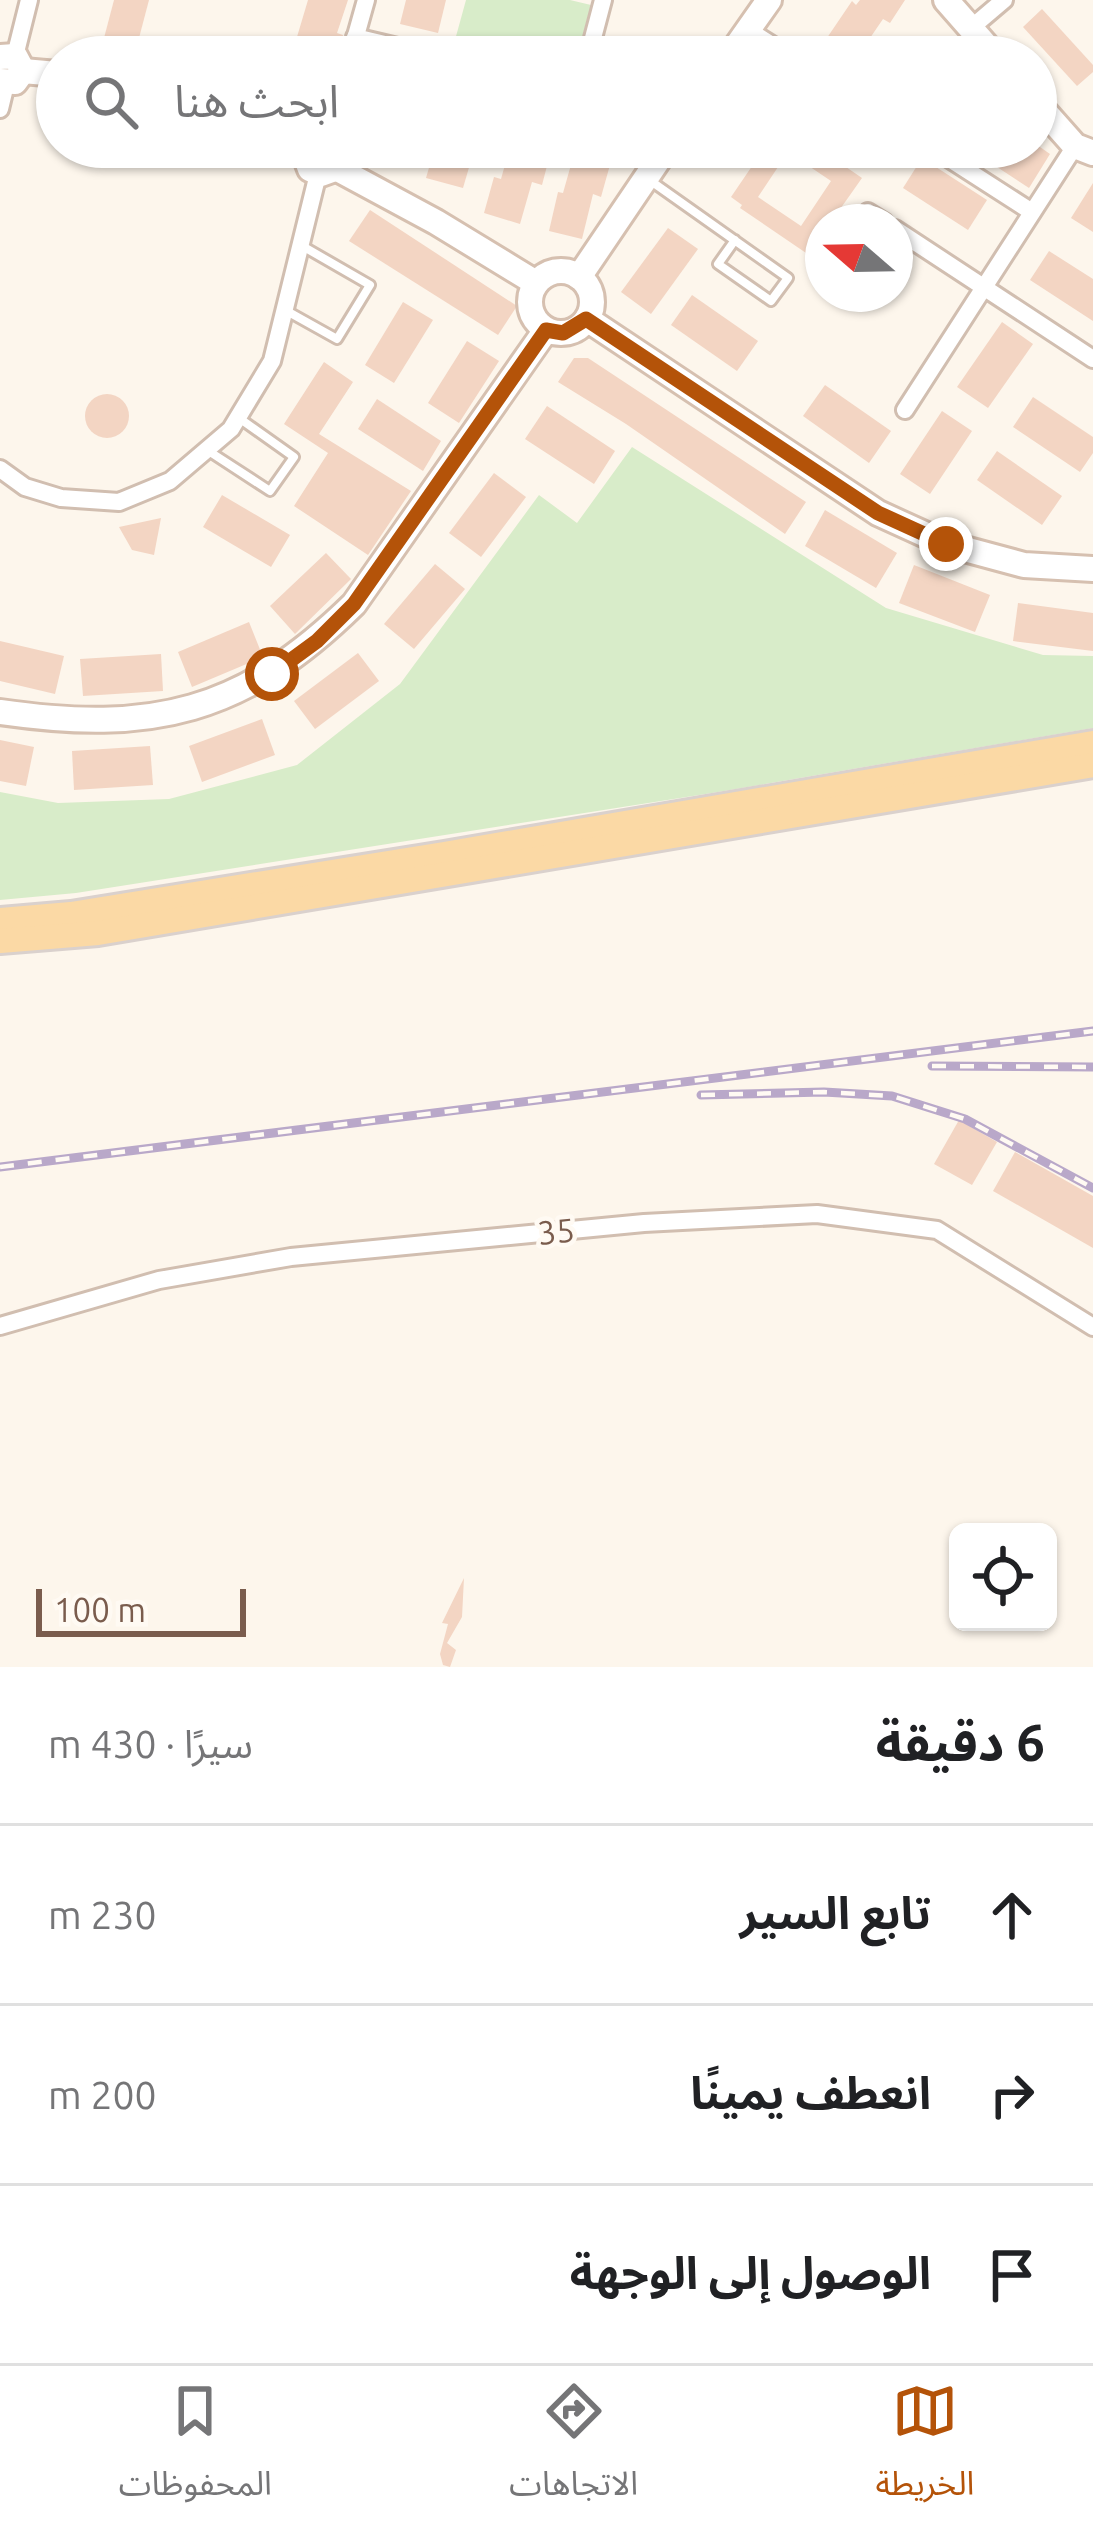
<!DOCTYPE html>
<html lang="ar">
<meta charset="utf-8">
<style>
body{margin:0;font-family:Ubuntu,"Noto Sans Arabic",sans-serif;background:#f2f2f2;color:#202124;direction:rtl}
.controls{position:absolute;right:36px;bottom:36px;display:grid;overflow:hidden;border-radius:18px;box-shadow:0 3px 9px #0004}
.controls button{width:108px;height:108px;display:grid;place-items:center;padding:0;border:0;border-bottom:3px solid #e0e0e0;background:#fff;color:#202124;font:60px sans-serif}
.compass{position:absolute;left:805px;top:204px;width:108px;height:108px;border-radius:50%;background:#fff;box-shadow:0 3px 9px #0004;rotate:290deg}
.scale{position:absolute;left:36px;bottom:30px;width:210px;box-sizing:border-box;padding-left:12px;border:6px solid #7a5c4d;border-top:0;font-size:33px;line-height:42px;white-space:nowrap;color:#7a5c4d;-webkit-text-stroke:9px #fffaf3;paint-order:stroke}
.stop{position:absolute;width:36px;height:36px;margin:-27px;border:9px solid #b45309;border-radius:50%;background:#fff}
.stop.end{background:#b45309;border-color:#fff;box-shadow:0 3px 12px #0008}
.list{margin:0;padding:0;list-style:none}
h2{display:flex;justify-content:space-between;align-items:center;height:156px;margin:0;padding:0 48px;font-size:51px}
h2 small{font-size:39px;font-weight:400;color:#757577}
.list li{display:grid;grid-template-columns:78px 1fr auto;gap:36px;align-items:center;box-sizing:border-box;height:180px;padding:0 48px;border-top:3px solid #e0e0e0}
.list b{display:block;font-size:45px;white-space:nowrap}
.list em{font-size:39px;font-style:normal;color:#757577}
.icon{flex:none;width:66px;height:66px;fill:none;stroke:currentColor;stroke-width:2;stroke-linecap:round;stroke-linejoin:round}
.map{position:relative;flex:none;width:1093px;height:1667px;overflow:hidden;direction:ltr}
.search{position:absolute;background:#fff;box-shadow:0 3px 9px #0004;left:36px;right:36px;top:36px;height:132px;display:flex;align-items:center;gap:30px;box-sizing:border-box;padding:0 42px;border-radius:66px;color:#757577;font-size:45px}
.sheet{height:696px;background:#fff}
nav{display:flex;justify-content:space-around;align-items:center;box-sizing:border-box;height:168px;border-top:3px solid #e0e0e0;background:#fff;font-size:33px;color:#757577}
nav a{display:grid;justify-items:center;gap:6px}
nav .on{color:#b45309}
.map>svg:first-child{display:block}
</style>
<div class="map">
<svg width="1093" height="1667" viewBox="0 0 1093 1667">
<rect width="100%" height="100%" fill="#fdf6ec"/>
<g fill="#d8ecc9">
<polygon points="466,0 570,0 591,5 577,57 521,57 455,40"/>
<polygon points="632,447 886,608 1043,655 1093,656 1093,728 712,793 76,893 0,900 0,792 58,803 169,799 297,765 400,684 539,495 577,523"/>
</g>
<g fill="#f3d5c3" fill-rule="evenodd">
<polygon points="114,0 149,0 134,57 99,57"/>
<polygon points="308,0 348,0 337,33 343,35 338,57 291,57"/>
<polygon points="406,0 446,0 438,33 400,24"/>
<polygon points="860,0 905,0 890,23 883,19 857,57 814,57 852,1 856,5"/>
<polygon points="1042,9 1093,65 1093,72 1077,86 1023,27"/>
<polygon points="435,147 475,147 463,188 426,178"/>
<polygon points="510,147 552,147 542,185 532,182 520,224 484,213 494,177 501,179"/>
<polygon points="576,147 615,147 601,197 593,194 582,239 549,231 558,192 563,193"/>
<path d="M765,147H817L862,178L831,222H823V234L809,255L740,208L742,205L731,197ZM788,152L831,181L801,226L758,197Z"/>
<polygon points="1010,147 1040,147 1050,154 1029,188 997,167"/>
<polygon points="922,158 987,200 968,230 903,188"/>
<polygon points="1093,183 1093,232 1071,218"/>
<polygon points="370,210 517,306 498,335 349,241"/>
<polygon points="668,228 698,249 651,314 621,292"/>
<polygon points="1049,251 1093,279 1093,321 1030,280"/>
<polygon points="692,295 758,341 737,371 671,325"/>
<polygon points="403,302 433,320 394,383 365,365"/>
<polygon points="1002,322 1033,344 988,408 957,387"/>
<polygon points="467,341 499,361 459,423 428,403"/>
<polygon points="574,358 588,358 806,502 785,534 626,424 558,382"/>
<polygon points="324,362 353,382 319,434 411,491 368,555 294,506 328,453 284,424"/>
<polygon points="825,385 891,431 869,463 803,416"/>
<circle cx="107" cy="416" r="22"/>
<polygon points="1033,397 1093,437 1093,453 1080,472 1013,427"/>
<polygon points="377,399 441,441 423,471 358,429"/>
<polygon points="547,406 615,451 594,484 525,439"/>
<polygon points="942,411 972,431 930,494 900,474"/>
<polygon points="997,451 1062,496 1042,525 977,480"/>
<polygon points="494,473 526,497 481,557 449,533"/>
<polygon points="222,495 290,535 271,567 203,527"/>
<polygon points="825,510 897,553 876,588 805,546"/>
<polygon points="161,518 154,555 132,550 119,527"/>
<polygon points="326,553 351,579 295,634 270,606"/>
<polygon points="435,564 465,589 414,649 384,624"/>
<polygon points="914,565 990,595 975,632 899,603"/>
<polygon points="1018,603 1093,613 1093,651 1013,641"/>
<polygon points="249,622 263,657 192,687 178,652"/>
<polygon points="0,641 64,656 55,694 0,681"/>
<polygon points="358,653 379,681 315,729 294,701"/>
<polygon points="161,654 163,691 83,696 80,659"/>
<polygon points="262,719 275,755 202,782 189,746"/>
<polygon points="0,740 34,747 26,786 0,781"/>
<polygon points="150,746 153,785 74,790 72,751"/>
<polygon points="959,1120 997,1142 972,1185 934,1164"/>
<polygon points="1015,1152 1093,1196 1093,1248 993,1191"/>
<polygon points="464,1578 462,1617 447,1643 456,1650 450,1667 443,1665 440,1654 448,1624 442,1623"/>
</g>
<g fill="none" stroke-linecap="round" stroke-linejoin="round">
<defs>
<g id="lane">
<polyline points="648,179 788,278 771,301 718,264 735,240"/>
<polyline points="285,310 337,339 370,285 304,247"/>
<polyline points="207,450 270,491 294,457 239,418"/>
</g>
<g id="street">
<polyline points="971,28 1004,0"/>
<polyline points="748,30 791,57"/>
<polyline points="355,37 440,57"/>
<polyline points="15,56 29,0"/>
<polyline points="350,57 366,0"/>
<polyline points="588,57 603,0"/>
<polyline points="0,109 6,84"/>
<polyline points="931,147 1032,212"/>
<polyline points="868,212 884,222"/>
<polyline points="895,229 1093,359"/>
<polyline points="905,410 1075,146"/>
<polyline points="0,469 25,487 61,498 119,502 170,481 231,429 272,361 318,174"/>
<polyline points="0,1326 159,1280 291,1257 644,1223 817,1214 937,1230 1093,1327"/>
</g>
<g id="secondary">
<polyline points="946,0 996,57"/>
<polyline points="0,57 15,56 23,71 15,82 0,81"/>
<polyline points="729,57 769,0"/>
<polyline points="23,71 57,74"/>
<polyline points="1036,102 1075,146 1093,153"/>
<polyline points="314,147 307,161 310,169 321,174 332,170 335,163 328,147"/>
<polyline points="334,167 436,222 536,283"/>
<circle cx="561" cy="302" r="31"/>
<polyline points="579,277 667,147"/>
<polyline points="587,319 878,513 946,544 1024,565 1093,569"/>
<path d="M0,712C152,734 243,713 354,604L546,330"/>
</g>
<g id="primary">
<polyline points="0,920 71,914 444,854 1093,743"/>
<polyline points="0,941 98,933 1093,765"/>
</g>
</defs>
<use href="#lane" stroke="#d1beb0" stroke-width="14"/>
<use href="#street" stroke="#d1beb0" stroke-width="22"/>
<use href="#secondary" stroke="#d6c0b0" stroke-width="30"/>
<use href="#primary" stroke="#dad1cd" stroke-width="30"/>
<use href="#lane" stroke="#fff" stroke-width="8"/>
<use href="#street" stroke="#fff" stroke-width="16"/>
<use href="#secondary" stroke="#fff" stroke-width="24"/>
<use href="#primary" stroke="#fbd9a5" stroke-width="24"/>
<defs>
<g id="rail">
<polyline points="932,1066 1093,1067"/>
<polyline points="701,1095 824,1092 892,1096 965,1119 1093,1188"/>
<polyline points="0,1167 1093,1031"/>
</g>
</defs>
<use href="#rail" stroke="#b9a8c9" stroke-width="9"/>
<use href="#rail" stroke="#fffaf3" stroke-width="4.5" stroke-dasharray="14" stroke-linecap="butt"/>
</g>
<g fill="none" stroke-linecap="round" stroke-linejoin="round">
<polyline stroke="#b45309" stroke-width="15" points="272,674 317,641 354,604 546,330 563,333 586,319 878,513 946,544"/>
</g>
<g text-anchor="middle" stroke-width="9" stroke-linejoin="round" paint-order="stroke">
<g font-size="33" fill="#7a5c4d" stroke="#fffaf3">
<text transform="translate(556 1231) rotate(-6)" y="12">35</text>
</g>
</g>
</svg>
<div class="controls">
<button><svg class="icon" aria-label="locate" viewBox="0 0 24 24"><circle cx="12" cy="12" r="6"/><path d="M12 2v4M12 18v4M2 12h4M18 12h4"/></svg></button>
</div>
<svg class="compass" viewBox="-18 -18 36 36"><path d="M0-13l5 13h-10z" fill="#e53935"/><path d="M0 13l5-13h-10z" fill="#757577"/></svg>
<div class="scale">100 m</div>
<div class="stop" style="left:272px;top:674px"></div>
<div class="stop end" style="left:946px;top:544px"></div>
<div class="search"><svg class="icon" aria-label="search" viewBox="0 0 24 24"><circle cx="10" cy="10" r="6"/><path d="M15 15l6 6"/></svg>ابحث هنا</div>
</div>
<section class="sheet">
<h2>6 دقيقة<small>سيرًا · 430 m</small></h2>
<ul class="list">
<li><svg class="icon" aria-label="ahead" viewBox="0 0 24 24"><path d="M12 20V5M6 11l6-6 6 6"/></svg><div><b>تابع السير</b></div><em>230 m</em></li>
<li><svg class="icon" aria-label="right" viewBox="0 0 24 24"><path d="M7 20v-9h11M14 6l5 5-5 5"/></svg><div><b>انعطف يمينًا</b></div><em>200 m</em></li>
<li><svg class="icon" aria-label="arrive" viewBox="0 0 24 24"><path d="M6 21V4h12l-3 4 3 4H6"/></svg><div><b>الوصول إلى الوجهة</b></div></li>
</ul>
</section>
<nav>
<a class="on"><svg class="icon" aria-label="map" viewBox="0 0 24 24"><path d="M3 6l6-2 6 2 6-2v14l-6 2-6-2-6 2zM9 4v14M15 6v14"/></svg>الخريطة</a>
<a><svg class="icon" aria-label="directions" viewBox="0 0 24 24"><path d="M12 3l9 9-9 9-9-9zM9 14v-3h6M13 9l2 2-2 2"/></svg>الاتجاهات</a>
<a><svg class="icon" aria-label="saved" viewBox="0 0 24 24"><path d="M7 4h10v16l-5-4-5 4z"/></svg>المحفوظات</a>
</nav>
